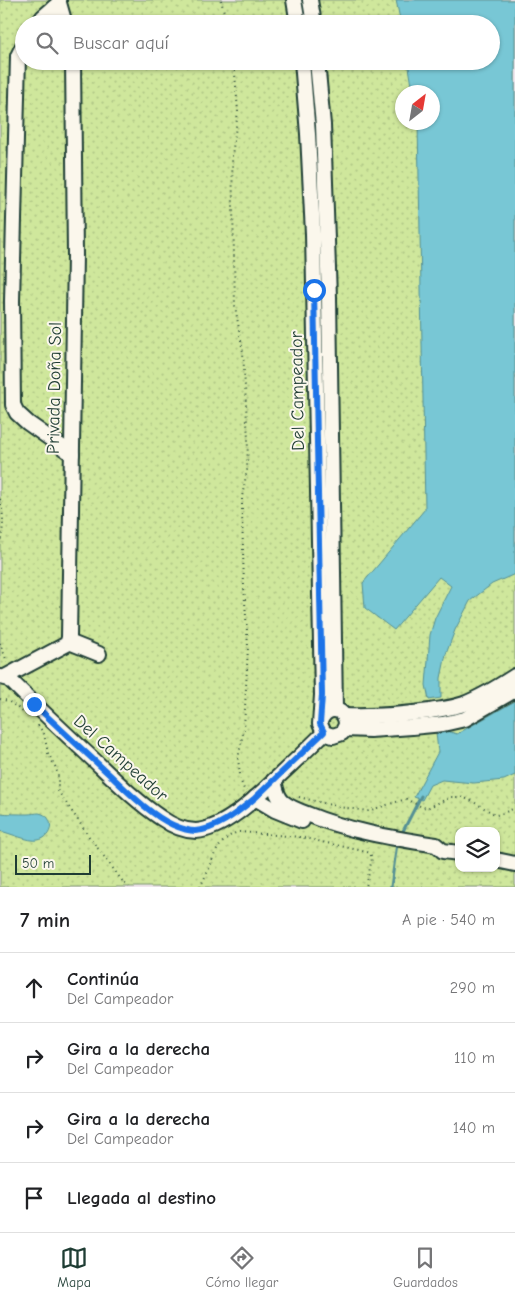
<!DOCTYPE html>
<html lang="es">
<meta charset="utf-8">
<style>
body{margin:0;font-family:"Comic Neue",sans-serif;background:#f6f6f6;color:#202124}
.controls{position:absolute;right:15px;bottom:15px;display:grid;overflow:hidden;border-radius:10px;box-shadow:0 1px 4px #0004}
.controls button{width:45px;height:45px;display:grid;place-items:center;padding:0;border:0;border-bottom:1px solid #e0e0e0;background:#fff;color:#202124;font:25px sans-serif}
.compass{position:absolute;left:395px;top:85px;width:45px;height:45px;border-radius:50%;background:#fff;box-shadow:0 1px 4px #0004;rotate:31deg}
.scale{position:absolute;left:15px;bottom:12px;width:76px;box-sizing:border-box;padding-left:5px;border:2px solid #1f3d34;border-top:0;font-size:14px;line-height:18px;white-space:nowrap;color:#1f3d34;-webkit-text-stroke:4px #fbf7ec;paint-order:stroke}
.stop{position:absolute;width:15px;height:15px;margin:-11px;border:4px solid #1a73e8;border-radius:50%;background:#fff}
.stop.end{background:#1a73e8;border-color:#fff;box-shadow:0 1px 5px #0008}
.list{margin:0;padding:0;list-style:none}
h2{display:flex;justify-content:space-between;align-items:center;height:65px;margin:0;padding:0 20px;font-size:21px}
h2 small{font-size:16px;font-weight:400;color:#757577}
.list li{display:grid;grid-template-columns:32px 1fr auto;gap:15px;align-items:center;box-sizing:border-box;height:70px;padding:0 20px;border-top:1px solid #e0e0e0}
.list b{display:block;font-size:19px;white-space:nowrap}
.list p{margin:0;font-size:16px;white-space:nowrap;color:#757577}
.list em{font-size:16px;font-style:normal;color:#757577}
.icon{flex:none;width:28px;height:28px;fill:none;stroke:currentColor;stroke-width:2;stroke-linecap:round;stroke-linejoin:round}
.map{position:relative;flex:none;width:515px;height:887px;overflow:hidden}
.search{position:absolute;background:#fff;box-shadow:0 1px 4px #0004;left:15px;right:15px;top:15px;height:55px;display:flex;align-items:center;gap:12px;box-sizing:border-box;padding:0 18px;border-radius:28px;color:#757577;font-size:19px}
.sheet{height:345px;background:#fff}
nav{display:flex;justify-content:space-around;align-items:center;box-sizing:border-box;height:70px;border-top:1px solid #e0e0e0;background:#fff;font-size:14px;color:#757577}
nav a{display:grid;justify-items:center;gap:2px}
nav .on{color:#1f3d34}
.map>svg:first-child{display:block}
</style>
<div class="map">
<svg width="515" height="887" viewBox="0 0 515 887">
<defs>
<pattern id="grass-dots" width="8" height="8" patternUnits="userSpaceOnUse" patternTransform="scale(1.25)"><rect width="8" height="8" fill="#cfe79c"/><path d="M2 2h.1M6 6h.1" fill="none" stroke="#b1c787" stroke-width="1.8" stroke-linecap="round"/></pattern>
</defs>
<rect width="100%" height="100%" fill="#f1e7ee"/>
<filter id="ink" filterUnits="userSpaceOnUse"><feTurbulence type="fractalNoise" baseFrequency=".02" numOctaves="2"/><feDisplacementMap in="SourceGraphic" scale="10" xChannelSelector="R" yChannelSelector="G"/><feConvolveMatrix kernelMatrix="1 2 1 2 8 2 1 2 1" color-interpolation-filters="sRGB"/></filter>
<g filter="url(#ink)">
<path fill="url(#grass-dots)" stroke="#779268" fill-rule="evenodd" d="M0,0H515V887H0ZM24,24H491V61H24ZM402,92H432V122H402ZM459,831H496V868H459Z"/>
<g fill="#78c7d5" stroke="#549095">
<polygon points="396,0 515,0 515,574 492,584 470,601 455,630 446,654 441,678 441,698 429,700 426,685 430,635 435,618 451,586 439,577 394,630 365,608 363,583 425,509 418,123 432,122 432,92 413,92 408,61 491,61 491,24 401,24"/>
<polygon points="515,701 515,775 504,780 474,783 442,780 430,785 422,800 414,797 438,752 436,732 443,730 457,734"/>
<path d="M0,813C9,814 18,814 28,814C31,814 36,813 39,813C56,816 53,838 38,840C29,842 10,833 0,831Z"/>
</g>
<g fill="none" stroke-linecap="round" stroke-linejoin="round">
<g stroke="#549095" stroke-width="3">
<polyline points="401,835 421,796"/>
<polyline points="391,887 397,843"/>
</g>
<defs>
<g id="minor">
<polyline points="59,0 59,3 65,24"/>
<polyline points="294,0 298,24"/>
<polyline points="310,0 314,24"/>
<polyline points="38,24 43,17 59,3"/>
<polyline points="24,44 18,56 12,301 13,405 17,413 28,423 72,454"/>
<path d="M302,61L308,134L313,234L322,695L320,724L324,733L333,736L342,733L346,725C346,708 329,705 321,719"/>
<polyline points="317,61 323,125 329,297 335,710"/>
<polyline points="69,642 99,654"/>
<path d="M0,677L9,679L12,682C39,709 67,735 95,761C116,781 137,802 161,818C171,825 184,831 196,831C226,829 260,794 280,775C295,761 310,747 324,733"/>
<polyline points="5,677 67,644 69,638 75,255 73,61"/>
<path d="M344,716C373,717 401,715 430,711C441,709 453,708 464,704C482,697 498,687 515,676"/>
<polyline points="345,729 370,730 412,727 443,724 465,719 515,690"/>
<path d="M274,780C276,788 276,796 283,802C289,807 299,811 307,814C348,831 392,838 436,845L443,851L459,853"/>
<polyline points="255,798 275,810 302,821"/>
<polyline points="496,860 515,864"/>
</g>
</defs>
<use href="#minor" stroke="#1f3d34" stroke-width="18"/>
<g stroke="#1f3d34" stroke-width="2" stroke-dasharray="1 4" stroke-linecap="butt">
<polyline points="221,0 227,24"/>
<polyline points="234,61 238,111 232,156 235,306 243,352 248,439 247,470 242,497 242,513 244,587 248,646 244,728 238,759 241,782 244,789 247,791"/>
<path d="M0,499C4,516 4,526 0,543"/>
<polyline points="0,643 7,662"/>
<polyline points="0,699 8,701 30,717"/>
<polyline points="38,725 44,734 48,753 56,768 58,775 58,791 90,838 124,883 129,887"/>
<polyline points="299,797 339,807 368,811 406,799 422,807 427,808 451,797 460,797 470,800 496,815 501,814 515,808"/>
<path d="M200,887C203,881 206,875 209,869C211,866 211,862 213,858C217,847 228,833 240,832L300,837L367,852L370,853L372,858L366,887"/>
</g>
<use href="#minor" stroke="#fbf7ec" stroke-width="14"/>
</g>
</g>
<g fill="none" stroke-linecap="round" stroke-linejoin="round" filter="url(#ink)">
<path stroke="#1a73e8" stroke-width="6" d="M34,704C59,728 85,752 110,775C127,791 152,816 173,825C180,828 188,831 195,831C217,830 239,811 255,798L324,732L320,724L322,695L314,290"/>
</g>
<g text-anchor="middle" stroke-width="4" stroke-linejoin="round" paint-order="stroke">
<g font-size="18" fill="#1f3d34" stroke="#fbf7ec">
<text transform="translate(54 388) rotate(-89)" y="6">Privada Doña Sol</text>
<text transform="translate(297 391) rotate(-91)" y="6">Del Campeador</text>
<text transform="translate(121 758) rotate(42)" y="6">Del Campeador</text>
</g>
</g>
</svg>
<div class="controls">
<button><svg class="icon" aria-label="layers" viewBox="0 0 24 24"><path d="M12 4l9 5-9 5-9-5zM3 14l9 5 9-5"/></svg></button>
</div>
<svg class="compass" viewBox="-18 -18 36 36"><path d="M0-13l5 13h-10z" fill="#e53935"/><path d="M0 13l5-13h-10z" fill="#757577"/></svg>
<div class="scale">50 m</div>
<div class="stop" style="left:314px;top:290px"></div>
<div class="stop end" style="left:34px;top:704px"></div>
<div class="search"><svg class="icon" aria-label="search" viewBox="0 0 24 24"><circle cx="10" cy="10" r="6"/><path d="M15 15l6 6"/></svg>Buscar aquí</div>
</div>
<section class="sheet">
<h2>7 min<small>A pie · 540 m</small></h2>
<ul class="list">
<li><svg class="icon" aria-label="ahead" viewBox="0 0 24 24"><path d="M12 20V5M6 11l6-6 6 6"/></svg><div><b>Continúa</b><p>Del Campeador</p></div><em>290 m</em></li>
<li><svg class="icon" aria-label="right" viewBox="0 0 24 24"><path d="M7 20v-9h11M14 6l5 5-5 5"/></svg><div><b>Gira a la derecha</b><p>Del Campeador</p></div><em>110 m</em></li>
<li><svg class="icon" aria-label="right" viewBox="0 0 24 24"><path d="M7 20v-9h11M14 6l5 5-5 5"/></svg><div><b>Gira a la derecha</b><p>Del Campeador</p></div><em>140 m</em></li>
<li><svg class="icon" aria-label="arrive" viewBox="0 0 24 24"><path d="M6 21V4h12l-3 4 3 4H6"/></svg><div><b>Llegada al destino</b></div></li>
</ul>
</section>
<nav>
<a class="on"><svg class="icon" aria-label="map" viewBox="0 0 24 24"><path d="M3 6l6-2 6 2 6-2v14l-6 2-6-2-6 2zM9 4v14M15 6v14"/></svg>Mapa</a>
<a><svg class="icon" aria-label="directions" viewBox="0 0 24 24"><path d="M12 3l9 9-9 9-9-9zM9 14v-3h6M13 9l2 2-2 2"/></svg>Cómo llegar</a>
<a><svg class="icon" aria-label="saved" viewBox="0 0 24 24"><path d="M7 4h10v16l-5-4-5 4z"/></svg>Guardados</a>
</nav>
